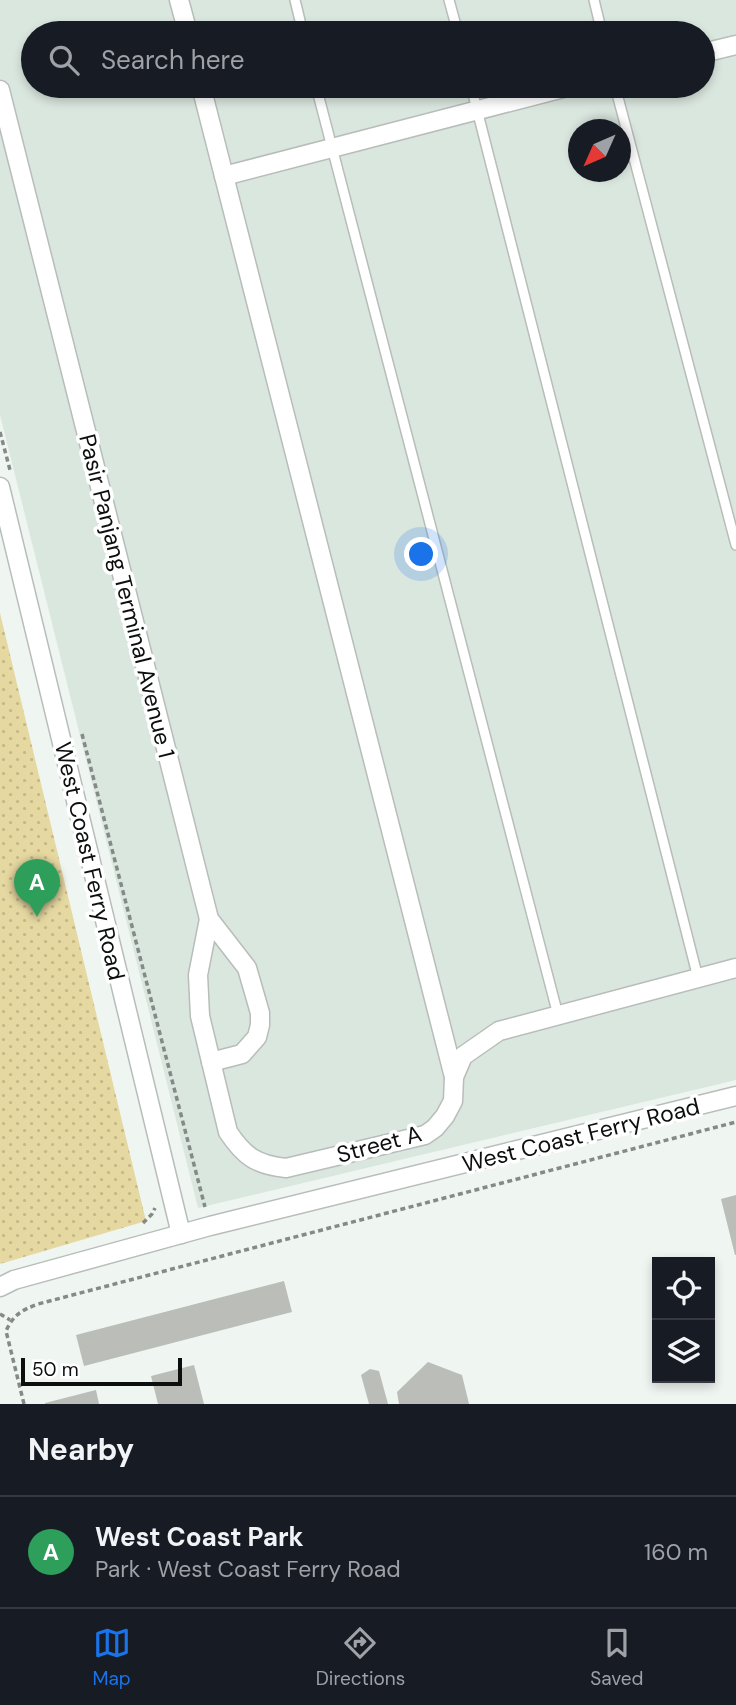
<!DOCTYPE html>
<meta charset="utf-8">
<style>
body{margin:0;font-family:"DM Sans",sans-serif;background:#242831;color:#f1f3f6}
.controls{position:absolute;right:21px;bottom:21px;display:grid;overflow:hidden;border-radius:0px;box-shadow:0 4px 10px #0003}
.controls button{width:63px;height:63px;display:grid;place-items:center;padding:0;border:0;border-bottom:2px solid #363941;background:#171b24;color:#f1f3f6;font:35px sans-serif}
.compass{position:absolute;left:568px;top:119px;width:63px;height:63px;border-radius:50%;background:#171b24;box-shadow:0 4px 10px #0003;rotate:225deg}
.scale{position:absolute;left:21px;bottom:18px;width:161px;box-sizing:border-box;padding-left:7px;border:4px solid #0d0f0e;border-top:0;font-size:19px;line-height:24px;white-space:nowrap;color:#0d0f0e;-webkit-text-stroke:5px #fff;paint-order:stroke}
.you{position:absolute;left:422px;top:555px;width:24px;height:24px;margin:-18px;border:5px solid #fff;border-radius:50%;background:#1a73e8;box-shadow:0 0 0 10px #1a73e833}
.badge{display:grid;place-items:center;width:46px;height:46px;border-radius:50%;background:#1a73e8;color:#fff;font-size:23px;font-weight:700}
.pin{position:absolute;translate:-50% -58px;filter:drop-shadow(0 2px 4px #0008)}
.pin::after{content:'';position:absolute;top:37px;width:24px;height:21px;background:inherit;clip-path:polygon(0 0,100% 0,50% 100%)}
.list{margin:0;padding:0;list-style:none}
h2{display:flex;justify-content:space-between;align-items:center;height:91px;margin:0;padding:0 28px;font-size:30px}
h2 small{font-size:23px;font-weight:400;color:#9ea1a6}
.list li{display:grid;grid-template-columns:46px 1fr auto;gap:21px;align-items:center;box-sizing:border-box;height:112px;padding:0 28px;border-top:2px solid #363941}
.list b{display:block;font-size:26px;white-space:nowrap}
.list p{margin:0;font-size:23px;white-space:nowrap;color:#9ea1a6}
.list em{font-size:23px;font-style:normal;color:#9ea1a6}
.icon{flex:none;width:38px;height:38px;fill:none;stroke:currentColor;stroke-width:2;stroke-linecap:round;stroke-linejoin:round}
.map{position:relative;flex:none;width:736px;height:1404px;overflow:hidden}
.search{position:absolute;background:#171b24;box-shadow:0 4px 10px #0003;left:21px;right:21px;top:21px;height:77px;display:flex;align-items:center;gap:18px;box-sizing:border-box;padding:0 24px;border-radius:38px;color:#9ea1a6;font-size:26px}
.sheet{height:203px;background:#171b24}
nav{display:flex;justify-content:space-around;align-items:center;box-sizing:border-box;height:98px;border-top:2px solid #363941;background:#171b24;font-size:19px;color:#9ea1a6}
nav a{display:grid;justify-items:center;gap:4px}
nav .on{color:#1a73e8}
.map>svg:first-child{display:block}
</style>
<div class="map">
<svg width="736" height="1404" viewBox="0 0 736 1404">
<defs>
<pattern id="park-dots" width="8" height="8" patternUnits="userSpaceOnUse" patternTransform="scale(1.75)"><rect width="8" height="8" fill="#e6d8a1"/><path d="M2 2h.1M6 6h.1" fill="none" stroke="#c4b889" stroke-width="1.8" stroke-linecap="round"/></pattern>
</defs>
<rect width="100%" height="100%" fill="#eff5f1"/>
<path fill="#dae7df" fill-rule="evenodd" d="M0,0H736V1080L198,1208L0,415ZM33,33H703V86H33ZM578,130H620V172H578Z"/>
<polygon fill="url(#park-dots)" points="0,613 146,1221 0,1264"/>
<g fill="#babdb8">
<polygon points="736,1195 736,1255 735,1255 721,1199"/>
<polygon points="284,1281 292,1312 84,1366 76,1335"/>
<polygon points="428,1362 462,1375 469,1404 399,1404 397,1392"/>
<polygon points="194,1365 204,1404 158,1404 151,1376"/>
<polygon points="370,1369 379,1371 388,1404 369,1404 361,1375"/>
<polygon points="96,1390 99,1404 45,1404 45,1403"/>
</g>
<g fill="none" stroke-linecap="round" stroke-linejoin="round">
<defs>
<g id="service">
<polyline points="295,0 303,33"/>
<polyline points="449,0 458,33"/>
<polyline points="594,0 602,33"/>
<polyline points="316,86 558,1015"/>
<polyline points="471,86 698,978"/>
<polyline points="615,86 736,545"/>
</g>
<g id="minor">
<polyline points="179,0 188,33"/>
<polyline points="703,53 736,45"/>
<polyline points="201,86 454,1077"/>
<polyline points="0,90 209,919 247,968 260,1013 260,1025 257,1037 242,1054 211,1062"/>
<polyline points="224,176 571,86"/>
<polyline points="0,487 181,1234"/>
<path d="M209,919L198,975L200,1016L228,1132C244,1156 256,1165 286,1168L425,1135L435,1128L445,1116L453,1101L454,1077L463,1056L499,1031L736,968"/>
<polyline points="0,1287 14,1280 210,1226 736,1096"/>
</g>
</defs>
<use href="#service" stroke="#b8bdba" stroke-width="12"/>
<use href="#minor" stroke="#b8bdba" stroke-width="21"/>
<g stroke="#858a87" stroke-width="3.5" stroke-dasharray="5 3.5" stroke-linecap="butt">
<polyline points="0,432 10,470"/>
<polyline points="82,734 205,1207"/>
<polyline points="143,1223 152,1214 155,1208"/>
<polyline points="0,1314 10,1320"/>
<path d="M24,1404L6,1331C13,1315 22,1310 38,1304L736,1122"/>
</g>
<use href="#service" stroke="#fff" stroke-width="9"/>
<use href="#minor" stroke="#fff" stroke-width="18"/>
</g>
<g text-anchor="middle" stroke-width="7" stroke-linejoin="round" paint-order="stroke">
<g font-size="23" fill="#0d0f0e" stroke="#fff">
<text transform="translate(127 596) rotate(76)" y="8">Pasir Panjang Terminal Avenue 1</text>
<text transform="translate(90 861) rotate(77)" y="8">West Coast Ferry Road</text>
<text transform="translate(581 1135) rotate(-14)" y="8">West Coast Ferry Road</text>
<text transform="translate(379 1144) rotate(-15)" y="8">Street A</text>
</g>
</g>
</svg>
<div class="controls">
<button><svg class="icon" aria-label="locate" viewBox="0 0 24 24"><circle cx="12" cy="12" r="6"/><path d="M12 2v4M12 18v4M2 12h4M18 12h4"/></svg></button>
<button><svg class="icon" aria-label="layers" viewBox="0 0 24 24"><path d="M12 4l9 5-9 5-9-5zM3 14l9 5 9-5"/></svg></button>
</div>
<svg class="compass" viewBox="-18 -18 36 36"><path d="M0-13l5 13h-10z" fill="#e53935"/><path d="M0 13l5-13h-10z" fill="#9ea1a6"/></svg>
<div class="scale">50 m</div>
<div class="you"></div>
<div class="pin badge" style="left:37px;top:917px;background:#2e9e5b">A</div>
<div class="search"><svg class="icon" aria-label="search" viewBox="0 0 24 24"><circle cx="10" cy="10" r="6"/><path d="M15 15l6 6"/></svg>Search here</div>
</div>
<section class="sheet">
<h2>Nearby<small></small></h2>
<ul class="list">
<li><span class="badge" style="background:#2e9e5b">A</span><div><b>West Coast Park</b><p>Park · West Coast Ferry Road</p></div><em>160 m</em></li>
</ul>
</section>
<nav>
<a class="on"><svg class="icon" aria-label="map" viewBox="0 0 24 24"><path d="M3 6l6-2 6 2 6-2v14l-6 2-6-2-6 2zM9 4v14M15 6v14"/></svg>Map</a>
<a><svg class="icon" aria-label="directions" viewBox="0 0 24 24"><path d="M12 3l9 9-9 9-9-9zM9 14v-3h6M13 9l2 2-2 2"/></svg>Directions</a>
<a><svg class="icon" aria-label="saved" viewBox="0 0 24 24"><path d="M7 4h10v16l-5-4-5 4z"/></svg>Saved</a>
</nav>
